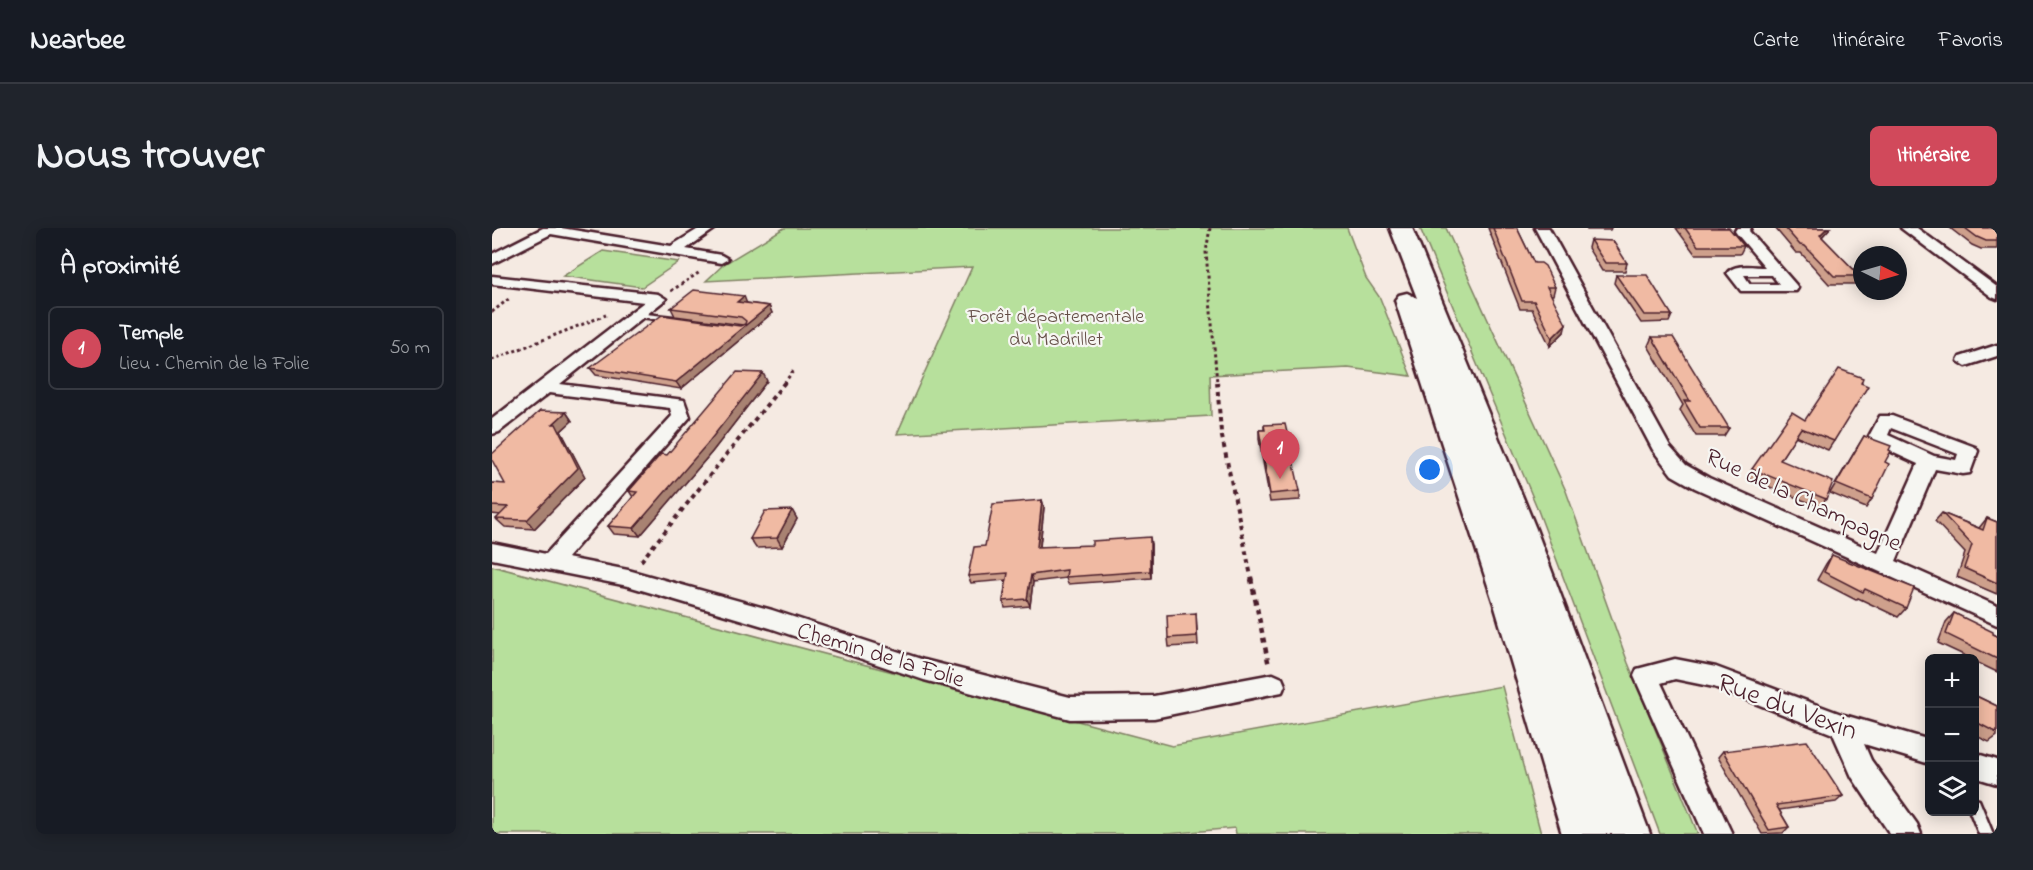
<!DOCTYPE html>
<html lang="fr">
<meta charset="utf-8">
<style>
body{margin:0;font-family:"Indie Flower",sans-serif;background:#20242c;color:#f1f3f6}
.controls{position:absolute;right:18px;bottom:18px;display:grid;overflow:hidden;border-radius:9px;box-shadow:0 3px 15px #0003}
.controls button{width:54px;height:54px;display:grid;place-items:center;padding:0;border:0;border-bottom:2px solid #363941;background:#171b24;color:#f1f3f6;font:30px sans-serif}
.compass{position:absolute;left:1361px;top:18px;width:54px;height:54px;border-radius:50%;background:#171b24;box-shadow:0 3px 15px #0003;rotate:95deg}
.you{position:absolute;left:938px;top:242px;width:21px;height:21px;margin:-15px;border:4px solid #fff;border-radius:50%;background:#1a73e8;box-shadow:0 0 0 9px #1a73e833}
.badge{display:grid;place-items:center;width:39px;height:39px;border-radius:50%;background:#d1495b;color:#fff;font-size:20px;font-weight:700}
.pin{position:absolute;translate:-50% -50px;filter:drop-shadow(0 2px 3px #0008)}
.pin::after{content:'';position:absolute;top:32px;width:21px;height:18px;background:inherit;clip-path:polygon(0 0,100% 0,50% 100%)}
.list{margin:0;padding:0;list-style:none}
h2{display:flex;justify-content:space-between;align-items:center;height:78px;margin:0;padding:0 24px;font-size:26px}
h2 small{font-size:20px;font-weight:400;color:#9ea1a6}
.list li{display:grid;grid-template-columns:39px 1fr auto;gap:18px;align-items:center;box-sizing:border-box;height:84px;margin:0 12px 12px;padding:0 12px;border:2px solid #363941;border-radius:9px}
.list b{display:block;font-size:22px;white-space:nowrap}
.list p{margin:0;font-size:20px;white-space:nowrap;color:#9ea1a6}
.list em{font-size:20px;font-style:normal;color:#9ea1a6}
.icon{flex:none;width:33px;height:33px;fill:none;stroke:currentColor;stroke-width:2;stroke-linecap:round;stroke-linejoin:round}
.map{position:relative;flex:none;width:1505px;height:606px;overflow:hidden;border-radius:9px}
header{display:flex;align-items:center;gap:36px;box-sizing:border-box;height:84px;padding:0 30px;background:#171b24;border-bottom:2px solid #363941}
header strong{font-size:28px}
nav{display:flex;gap:33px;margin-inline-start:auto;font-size:21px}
.intro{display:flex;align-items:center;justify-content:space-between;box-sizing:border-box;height:144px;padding:0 36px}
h1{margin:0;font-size:42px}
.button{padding:15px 27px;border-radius:9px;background:#d1495b;color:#fff;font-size:21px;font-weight:700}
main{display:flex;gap:36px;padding:0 36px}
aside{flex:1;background:#171b24;border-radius:9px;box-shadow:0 3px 15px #0003}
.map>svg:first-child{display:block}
</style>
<header>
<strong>Nearbee</strong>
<nav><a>Carte</a><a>Itinéraire</a><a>Favoris</a></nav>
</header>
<div class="intro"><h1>Nous trouver</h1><a class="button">Itinéraire</a></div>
<main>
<aside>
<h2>À proximité<small></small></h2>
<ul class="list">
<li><span class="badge">1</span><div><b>Temple</b><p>Lieu · Chemin de la Folie</p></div><em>50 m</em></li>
</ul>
</aside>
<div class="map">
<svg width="1505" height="606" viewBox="0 0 1505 606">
<rect width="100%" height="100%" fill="#f5eae2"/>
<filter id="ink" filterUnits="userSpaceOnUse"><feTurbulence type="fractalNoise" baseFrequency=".0167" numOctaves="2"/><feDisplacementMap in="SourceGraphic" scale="12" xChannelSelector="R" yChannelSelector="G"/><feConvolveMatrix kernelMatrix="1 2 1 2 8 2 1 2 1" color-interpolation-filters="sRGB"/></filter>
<g filter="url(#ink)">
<g fill="#b7e09c" stroke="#808064" stroke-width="1.5">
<polygon points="292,0 855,0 874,50 888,70 919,148 856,140 718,147 719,188 405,206 480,39 214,53 232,36"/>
<polygon points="928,0 954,0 1074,263 1136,435 1206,606 1168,606 1044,277"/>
<polygon points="111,23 187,34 150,59 71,48"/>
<polygon points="0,338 680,518 1010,458 1049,606 744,606 743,600 676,606 0,606"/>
</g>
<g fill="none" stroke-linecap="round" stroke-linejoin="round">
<defs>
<g id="service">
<polygon points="145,85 181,89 185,91 181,93 148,89 144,87"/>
<polygon points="1482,571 1487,572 1501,606 1487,606 1478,584 1482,584"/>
</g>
<g id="minor">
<polygon points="51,0 69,0 179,18 208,0 224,0 194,21 229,27 236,31 229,35 59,6 0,36 0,26"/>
<path d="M1043,0H1057L1178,219L1194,237L1217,250L1386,325L1426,236L1378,214L1376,210L1388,188H1400L1483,219L1486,223L1478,245L1471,246L1443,241L1404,333L1505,378V397L1203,260L1180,247L1161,222ZM1399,200L1466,226L1464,232L1442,228L1396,207Z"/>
<path d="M1245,0H1259L1257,3L1304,57L1306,60L1304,63H1249L1235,45C1243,35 1261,39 1273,39L1245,6L1243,3ZM1252,47H1280L1287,56H1258Z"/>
<polygon points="1409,0 1425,0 1505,59 1505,71 1500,69"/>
<polygon points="0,48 166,66 174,71 68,156 192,172 198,189 75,330 136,342 280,382 432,432 578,469 662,468 781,446 790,450 793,457 790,464 662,490 578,491 432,452 278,400 136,358 0,331 0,315 54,326 180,188 178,180 57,165 7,204 0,206 0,191 152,74 0,56"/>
<polygon points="1505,117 1505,128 1474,138 1466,133 1468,129"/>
<polygon points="1183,431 1224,439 1352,487 1438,512 1438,536 1372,516 1379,532 1425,596 1429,606 1398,606 1360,549 1341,506 1222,459 1183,451 1169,455 1240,606 1212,606 1142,448 1145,441"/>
<polygon points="1482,525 1505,532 1505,556 1482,549"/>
</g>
<polygon id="trunk" points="898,0 920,0 1044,301 1158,606 1070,606 1002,376 903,72 907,67 915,65 925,70"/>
</defs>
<use href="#service" stroke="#4a1f2b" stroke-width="5"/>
<use href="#minor" stroke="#4a1f2b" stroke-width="5"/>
<use href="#trunk" stroke="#4a1f2b" stroke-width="5"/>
<g stroke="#4a1f2b" stroke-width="3" stroke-dasharray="3 3" stroke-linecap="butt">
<polyline points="718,0 714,24 725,155"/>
<polyline points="179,63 208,44"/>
<polyline points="0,84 18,70"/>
<polyline points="0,132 114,87"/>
<polyline points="292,155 302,142"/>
</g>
<g stroke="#4a1f2b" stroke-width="4" stroke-dasharray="4.5 4.5" stroke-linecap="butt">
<polyline points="725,154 729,204 760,353"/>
<polyline points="149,333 293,154"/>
</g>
<polyline stroke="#4a1f2b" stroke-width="4.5" stroke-dasharray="5 5" stroke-linecap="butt" points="759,351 777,438"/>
<use href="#service" fill="#f6f6f2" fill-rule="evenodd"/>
<use href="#minor" fill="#f6f6f2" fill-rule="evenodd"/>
<use href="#trunk" fill="#f6f6f2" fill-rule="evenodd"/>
</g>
<g fill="#cea08c" stroke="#4a1f2b" stroke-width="1.5">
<polygon points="996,0 1025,0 1042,35 1063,59 1061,67 1059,67 1072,104 1058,118 1040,81 1028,81"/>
<polygon points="1094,0 1119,0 1118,2 1095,2"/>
<polygon points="1184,0 1237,0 1252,18 1248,26 1203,26"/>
<polygon points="1283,0 1338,0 1330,9 1368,48 1363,56 1337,56 1309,25 1304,25"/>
<polygon points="1458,0 1505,0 1505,21 1489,21 1480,17"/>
<polygon points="1098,12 1135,35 1133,43 1110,43 1096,20"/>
<polygon points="1124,47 1180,87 1177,94 1149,95 1122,55"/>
<polygon points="255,75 277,78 280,85 189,161 104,147 98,140 251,97 183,88 179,80"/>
<polygon points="1160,109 1237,200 1232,208 1204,208 1188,182 1191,177 1156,118"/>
<polygon points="275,153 220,224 148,308 122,306 116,298 141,269 137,263 175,227"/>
<polygon points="1369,155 1342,213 1336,222 1303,208 1288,232 1334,271 1328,279 1255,250 1260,241 1313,192"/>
<polygon points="74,184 80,193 69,203 93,249 42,301 13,299 4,291 9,287 0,286 0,255 13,256"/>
<polygon points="772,197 808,263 808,272 778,274 767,211 767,202 772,202"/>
<polygon points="1372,208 1397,222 1380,271 1374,280 1338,265"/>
<polygon points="550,272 552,279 548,319 659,316 659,350 576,356 574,350 541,354 538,378 513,380 511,373 514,352 479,355 476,348 493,318"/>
<polygon points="300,282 305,291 290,319 264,320 258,311"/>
<polygon points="1450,285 1487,300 1495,290 1505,294 1505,366 1465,349 1473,325 1443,293"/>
<polygon points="1340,327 1414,380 1406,389 1366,370 1364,372 1325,352 1334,336"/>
<polygon points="704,385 706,417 677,419 676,410"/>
<polygon points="1462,385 1505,408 1505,444 1482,433 1482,430 1478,430 1446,415 1454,394"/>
<polygon points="1482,467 1505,478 1505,508 1497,514 1482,507"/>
<polygon points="1231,523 1351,568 1344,574 1287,582 1297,599 1291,605 1270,606 1226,529"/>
</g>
<g fill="#a88272" stroke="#4a1f2b" stroke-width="1.5">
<polygon points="1335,0 1338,0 1324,15 1328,7"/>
<polygon points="252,68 255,76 245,74"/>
<polygon points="277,78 280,85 189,161 184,154"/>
<polygon points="1074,96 1072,104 1058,118 1060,110"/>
<polygon points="271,145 275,153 220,224 148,308 142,300"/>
<polygon points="74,184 80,193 69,203 93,249 42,301 35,292 61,196"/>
<polygon points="550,272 552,279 547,326 545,319"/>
<polygon points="300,282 305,291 290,319 285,310"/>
<polygon points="658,309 659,316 659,350 658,343"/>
<polygon points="539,347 541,354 538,378 535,371"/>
</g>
<g fill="#f0baa3" stroke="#4a1f2b" stroke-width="1.5">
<polygon points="1001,0 1025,0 1042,35 1049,35 1053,38 1063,59 1055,59 1074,96 1060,110 1042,73 1030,73"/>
<polygon points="1193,0 1237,0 1252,18 1206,18"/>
<polygon points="1293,0 1335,0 1328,7 1368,48 1342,48 1313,18 1308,17"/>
<polygon points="1473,0 1505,0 1505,13 1494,13 1485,9"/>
<polygon points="1098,12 1121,13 1135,35 1113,35"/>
<polygon points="1124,47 1155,47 1180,87 1152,87"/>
<polygon points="202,62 252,68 245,74 277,78 184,154 98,140 170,87 248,98 253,96 254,93 249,89 179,80"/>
<polygon points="1160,109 1181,109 1237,200 1208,200 1192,173 1198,173"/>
<polygon points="1347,141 1371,150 1369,155 1376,158 1342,213 1309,200 1288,232 1341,254 1334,271 1260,241 1300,184 1313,192"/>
<polygon points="245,144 271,145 215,216 142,300 116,298 145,264 137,263 169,226 175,227"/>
<polygon points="48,183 74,184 61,196 64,196 86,240 35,292 4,291 16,279 0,278 0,255 13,256 0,232 0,226"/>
<polygon points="793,196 808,263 778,266 767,202 773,202 772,197"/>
<polygon points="1372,208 1399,218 1397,222 1399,223 1393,234 1397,236 1380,271 1344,256"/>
<polygon points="550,272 545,319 600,317 600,313 658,309 658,343 574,349 575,342 539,347 535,371 511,373 516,345 476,348 482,319 493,318 501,276"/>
<polygon points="300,282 285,310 258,311 273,283"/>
<polygon points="1450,285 1491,302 1495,290 1505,294 1505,355 1472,340 1480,317"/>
<polygon points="1340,327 1422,360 1414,380 1373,361 1371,364 1332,344"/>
<polygon points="704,385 705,408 676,410 675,387"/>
<polygon points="1462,385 1501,404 1501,406 1505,408 1505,431 1454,406"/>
<polygon points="1482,467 1505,478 1505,505 1482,493"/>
<polygon points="1315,513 1351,568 1284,577 1297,599 1277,602 1231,523"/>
</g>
</g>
<g text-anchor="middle" stroke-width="4.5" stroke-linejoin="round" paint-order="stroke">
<g font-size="20" fill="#654f47" stroke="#f6f6f2">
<text x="564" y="94">Forêt départementale<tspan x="564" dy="23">du Madrillet</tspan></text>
</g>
<g font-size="24" fill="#4a1f2b" stroke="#f6f6f2">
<text transform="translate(1312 271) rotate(25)" y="8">Rue de la Champagne</text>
<text transform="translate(389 426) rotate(17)" y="8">Chemin de la Folie</text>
</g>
<g font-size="28" fill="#4a1f2b" stroke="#f6f6f2">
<text transform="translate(1296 477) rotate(20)" y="10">Rue du Vexin</text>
</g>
</g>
</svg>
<div class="controls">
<button>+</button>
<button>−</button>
<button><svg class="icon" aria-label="layers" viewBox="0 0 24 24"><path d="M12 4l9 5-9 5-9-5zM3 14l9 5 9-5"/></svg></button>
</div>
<svg class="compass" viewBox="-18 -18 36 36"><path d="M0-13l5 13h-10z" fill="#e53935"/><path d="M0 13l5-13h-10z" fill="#9ea1a6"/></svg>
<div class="you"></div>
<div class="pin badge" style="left:788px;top:251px">1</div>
</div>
</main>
